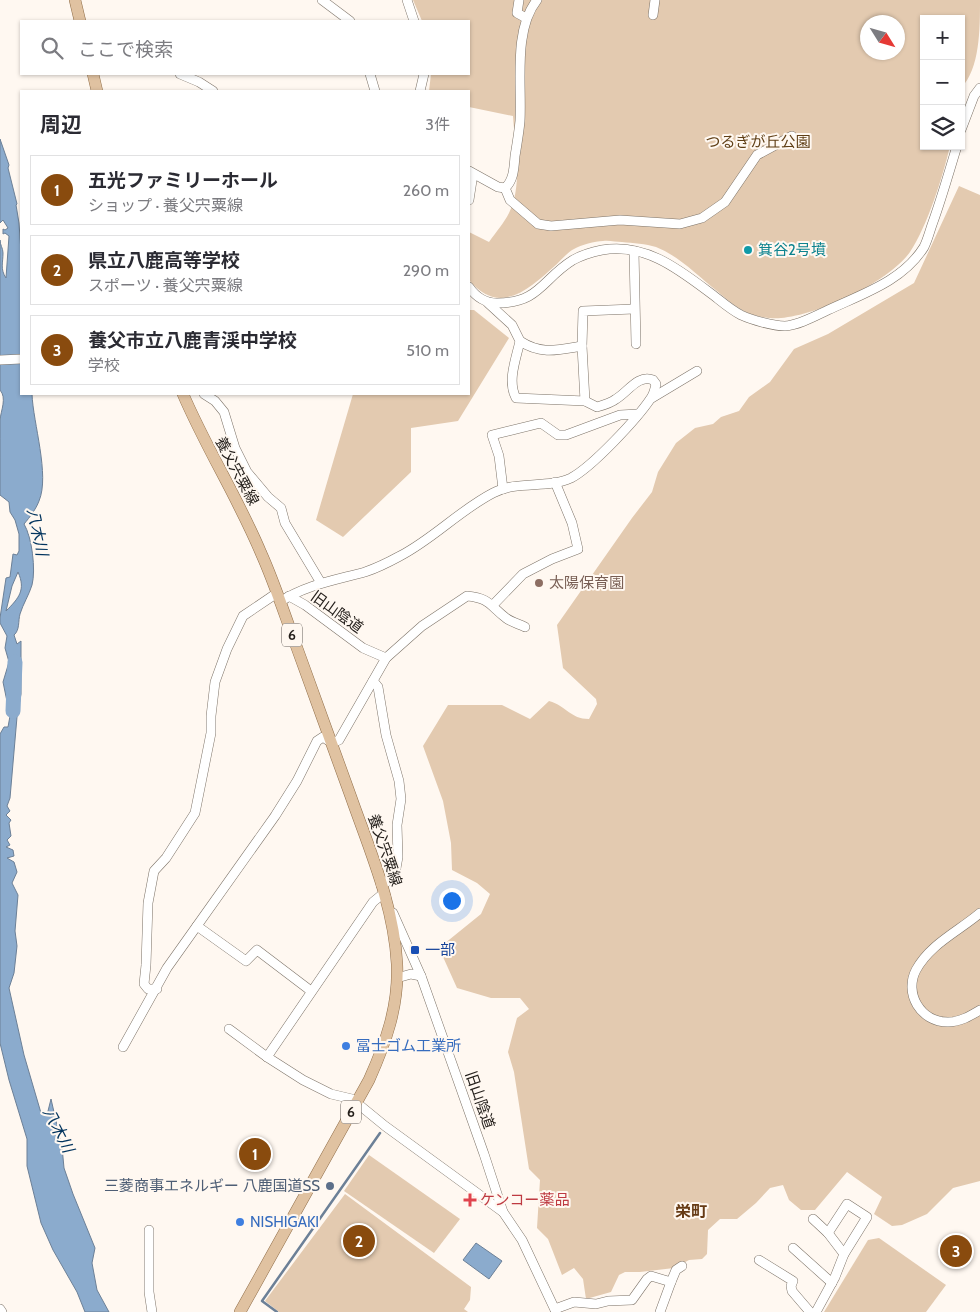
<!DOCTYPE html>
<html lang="ja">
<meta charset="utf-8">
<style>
body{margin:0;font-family:Cabin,"Noto Sans JP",sans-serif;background:#f2f2f3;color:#2b2b33}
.controls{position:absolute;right:15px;top:15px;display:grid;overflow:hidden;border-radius:0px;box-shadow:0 1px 4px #0004}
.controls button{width:45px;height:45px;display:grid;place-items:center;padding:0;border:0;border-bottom:1px solid #e1e1e2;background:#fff;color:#2b2b33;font:25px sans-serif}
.compass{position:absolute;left:860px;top:15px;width:45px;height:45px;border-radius:50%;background:#fff;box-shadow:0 1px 4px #0004;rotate:127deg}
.you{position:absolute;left:451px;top:900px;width:18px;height:18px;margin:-12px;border:4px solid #fff;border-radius:50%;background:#1a73e8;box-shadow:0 0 0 8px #1a73e833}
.badge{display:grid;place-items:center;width:32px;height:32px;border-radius:50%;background:#894b0e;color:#fff;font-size:16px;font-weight:700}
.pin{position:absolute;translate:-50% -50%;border:2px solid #fff;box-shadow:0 1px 5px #0006}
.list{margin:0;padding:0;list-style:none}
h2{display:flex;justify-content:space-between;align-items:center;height:65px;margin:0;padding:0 20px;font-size:21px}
h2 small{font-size:16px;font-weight:400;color:#7c7c81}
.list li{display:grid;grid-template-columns:32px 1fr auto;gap:15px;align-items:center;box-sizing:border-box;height:70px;margin:0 10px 10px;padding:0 10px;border:1px solid #e1e1e2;border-radius:0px}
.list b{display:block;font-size:19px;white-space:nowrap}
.list p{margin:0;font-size:16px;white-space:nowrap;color:#7c7c81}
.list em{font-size:16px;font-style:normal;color:#7c7c81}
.icon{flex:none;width:28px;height:28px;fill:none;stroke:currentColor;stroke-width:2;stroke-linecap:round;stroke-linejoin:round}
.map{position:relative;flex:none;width:980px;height:1312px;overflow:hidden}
.search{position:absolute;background:#fff;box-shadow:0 1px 4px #0004;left:20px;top:20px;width:450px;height:55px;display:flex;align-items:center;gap:12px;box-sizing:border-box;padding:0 18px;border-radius:0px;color:#7c7c81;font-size:19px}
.panel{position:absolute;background:#fff;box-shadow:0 1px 4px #0004;left:20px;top:90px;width:450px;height:305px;border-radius:0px}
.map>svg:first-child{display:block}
</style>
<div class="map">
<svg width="980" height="1312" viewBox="0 0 980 1312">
<rect width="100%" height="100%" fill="#fff8f1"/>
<g fill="#e3cab0" fill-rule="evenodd">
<path d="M413,0H980C980,29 980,69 961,88V19H924V146H950C943,176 927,227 910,252C889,282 818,315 781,318C771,319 757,317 748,313C737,308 726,299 717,291C698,276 679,256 656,247C646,244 633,243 622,242C616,242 609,240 603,241C595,241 581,245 574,249C568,252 562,259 557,264C529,289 500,317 469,280V232L489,242C496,232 504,223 509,213C523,185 515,146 513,116L469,107V91H429L431,74H469V21H422ZM868,22H898V52H868Z"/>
<path d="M959,186L980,195V1181L953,1188L927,1214L902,1225L892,1226L874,1214L882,1197L847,1172L815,1210H801L789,1200L783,1185L770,1188L756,1203L737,1219H720L708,1230L707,1254L702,1259L689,1260L674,1268L640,1272H625L619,1275L611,1292L586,1299L583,1279L574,1268L562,1275L548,1239L537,1228L540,1180L529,1169L514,1072L508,1052L517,1018L529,1009L520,998H491L457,988L439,948L481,914L490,894L477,883L452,870L451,843L443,801L423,746L448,705H502L530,719L549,701C567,706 570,719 589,719L597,704L596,699L563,668L557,625L632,518L652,492L658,472L676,443L695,428L713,424L721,417L739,411L749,397L770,382L794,349L828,334L914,283Z"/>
<polygon points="469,310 474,310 509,338 458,421 411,428 411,472 343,537 316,520 353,394 469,394"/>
<polygon points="369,1155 460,1219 434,1253 344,1191"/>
<polygon points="345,1194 471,1287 470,1300 464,1309 468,1312 279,1312 265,1301"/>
<polygon points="879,1238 946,1285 926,1312 824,1312 868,1240"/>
</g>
<g fill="#8babcd" stroke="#6c8097" fill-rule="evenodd">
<path d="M0,139L9,165L8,168L17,204L16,205L19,223L21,252V394H32C33,423 50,475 39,501C36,509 30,517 24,524C32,537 36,570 32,585C29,595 23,604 20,614C18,621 20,630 14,635L17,644L21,641V694L17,717L10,798L7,806L10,811L6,815L11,820L9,823L11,836L7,840L10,845L6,847L13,850L14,856L7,858L14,862L17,872L12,883L18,895L15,931L17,946L14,973L9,988L24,1055L41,1113L47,1115L51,1099L62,1147L64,1168L73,1194L95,1248L92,1263L97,1290L109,1312H85L77,1292L53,1250L41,1223L27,1166V1139L9,1080L0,1043V734L4,727H8L10,716L3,682L9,662L5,648L7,636L0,623V618L6,578L10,577L13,554L17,555L19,551V534L15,520L10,512L9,502L0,495C0,470 0,444 0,420C1,410 7,398 0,390V240C0,245 3,248 3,253C3,263 0,269 6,278L9,236L5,233L3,234V229L5,230L8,228L3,220L0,223ZM18,572C26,590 19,598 6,611L12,586Z"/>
<polygon points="476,1243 502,1261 489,1279 463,1260"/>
</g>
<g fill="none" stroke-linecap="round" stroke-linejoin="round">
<polyline stroke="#6c8097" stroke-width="2.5" points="277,1312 262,1301 380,1133"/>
<polyline stroke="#8babcd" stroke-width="15" points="13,711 15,662"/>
<defs>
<g id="minor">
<polyline points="322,0 350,21"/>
<polyline points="407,0 414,21"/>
<polyline points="519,0 517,13 526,18"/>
<polyline points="653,15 655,0"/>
<polyline points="180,74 199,82 213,91"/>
<polyline points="370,74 375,91"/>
<polyline points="420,91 424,74"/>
<polyline points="961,130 974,96 980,88"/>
<polyline points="469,171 498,187 505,188"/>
<polyline points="505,188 510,200 538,224 551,226 620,220 680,224 702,218 725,202 757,155 792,136"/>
<path d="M505,188C514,180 514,167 515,156C517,144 519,132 520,121C522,84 513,30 537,0"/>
<polyline points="469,200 473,174"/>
<polyline points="634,251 636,344"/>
<path d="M469,287C476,297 485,303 497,303C540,303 542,279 573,260C582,255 592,252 602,250C646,242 681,271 713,295C722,302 731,310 741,315C752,320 773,326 785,326C799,325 815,316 828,310C862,294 903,281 924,247C928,239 930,230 933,222C942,197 949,172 957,146"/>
<path d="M520,341C541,355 558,350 582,346L585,401"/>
<polyline points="582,346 583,311 634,309"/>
<polyline points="0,360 21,359"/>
<polyline points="204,394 215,401 224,412 235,448 247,472 268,497 281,508 285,523 321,583"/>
<polyline points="652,398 697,371"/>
<polyline points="503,489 499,456 492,435 541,423 558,435 566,435 620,415 638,414"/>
<polyline points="289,596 305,605 363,648 386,658"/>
<path d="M280,602C305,585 336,580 365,572C377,568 389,562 400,556C433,539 460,510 493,493C517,480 548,489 571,478C592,467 637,419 651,398C654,394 655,389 656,384L653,380C638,374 628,392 616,399C611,403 604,405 597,407L585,401L516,398C507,381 516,359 520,341L512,325L488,303"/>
<polyline points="493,605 523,574 552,559 578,549 572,523 555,482"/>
<polyline points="373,681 378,687 386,735 399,781 401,799 397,825 398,857 395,874 390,880 381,885"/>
<polyline points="393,913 421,976 484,1154 503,1212 522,1240 556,1312"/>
<path d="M980,913C959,931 930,944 916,970C904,993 920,1022 948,1022C960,1022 970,1016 980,1010"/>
<polyline points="197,926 246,961 257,950 311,991"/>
<polyline points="397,978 411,974 421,976"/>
<polyline points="157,989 148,989 144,984 146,965 148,903 154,871 166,858 195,813 211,733 211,716 215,682 227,649 243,616 277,593"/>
<polyline points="229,1029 267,1057 303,1080 331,1094 352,1099 385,1126 503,1212"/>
<path d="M123,1047L167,968L275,816L297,781L317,741L323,737L332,743L339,740L386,658L422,626L467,596C490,598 490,606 506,618C511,622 519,624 525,627"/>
<polyline points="267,1057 373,902 384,893 386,897"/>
<polyline points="813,1219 828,1233 844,1254"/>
<polyline points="149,1230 149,1292 152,1312"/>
<polyline points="793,1248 832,1283"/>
<polyline points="759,1260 793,1281 791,1286 792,1291 810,1312"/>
<polyline points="671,1282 676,1270 682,1266"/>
<polyline points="0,1309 2,1312"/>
<polyline points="555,1309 574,1302 596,1304 608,1301 632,1300 647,1279 651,1276 671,1282 660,1312"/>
<polyline points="816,1312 835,1277 844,1254 867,1217 847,1204 828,1233"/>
</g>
<g id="major">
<polyline points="75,0 80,21"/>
<polyline points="93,74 97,91"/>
<path d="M183,394C206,448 238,498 261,553C275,584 285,616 297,648C315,698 333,747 351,797C370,851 394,906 397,964C399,1006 386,1042 369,1080L240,1312"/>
</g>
</defs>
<use href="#minor" stroke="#7d7368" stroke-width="10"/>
<use href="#major" stroke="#906e49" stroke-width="12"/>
<use href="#minor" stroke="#fff" stroke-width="9"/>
<use href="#major" stroke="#e0c2a1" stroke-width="11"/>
</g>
<circle fill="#0f9aa8" stroke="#fff8f1" stroke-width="2" cx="748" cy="250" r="5"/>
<circle fill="#8d6e63" stroke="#fff8f1" stroke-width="2" cx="539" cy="583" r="5"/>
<rect fill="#1a4fb4" stroke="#fff8f1" stroke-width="2" x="410" y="945" width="10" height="10" rx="2.5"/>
<g fill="#3f7fe0" stroke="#fff8f1" stroke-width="2">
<circle cx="346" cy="1046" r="5"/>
<circle cx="240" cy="1222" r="5"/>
</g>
<circle fill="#5c6f8a" stroke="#fff8f1" stroke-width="2" cx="330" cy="1186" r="5"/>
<path fill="#e0444e" stroke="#fff8f1" stroke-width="2" d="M467.5 1192.5h5v5h5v5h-5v5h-5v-5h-5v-5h5z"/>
<g text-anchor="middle" stroke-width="4" stroke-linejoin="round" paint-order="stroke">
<g fill="#fff8f1" stroke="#645f5a" stroke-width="1">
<rect x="282" y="623.5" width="20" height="23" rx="4"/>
<rect x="341" y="1100.5" width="20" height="23" rx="4"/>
</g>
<g font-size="14" font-weight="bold" fill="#221d19">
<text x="292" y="640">6</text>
<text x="351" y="1117">6</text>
</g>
<g font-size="15" fill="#5f3e15" stroke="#fff8f1">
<text x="758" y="147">つるぎが丘公園</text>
</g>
<g font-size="15" fill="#0d838f" stroke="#fff8f1" text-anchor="start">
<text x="758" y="255">箕谷2号墳</text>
</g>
<g font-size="15" fill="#221d19" stroke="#fff8f1">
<text transform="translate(237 471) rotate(62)" y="5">養父宍粟線</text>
<text transform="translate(337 612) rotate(36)" y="5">旧山陰道</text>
<text transform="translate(385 850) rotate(71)" y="5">養父宍粟線</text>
<text transform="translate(480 1100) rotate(71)" y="5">旧山陰道</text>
</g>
<g font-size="15" fill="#785e54" stroke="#fff8f1" text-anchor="start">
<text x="549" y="588">太陽保育園</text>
</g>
<g font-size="15" fill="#164399" stroke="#fff8f1" text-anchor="start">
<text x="425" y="955">一部</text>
</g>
<g font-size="15" fill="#366cbe" stroke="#fff8f1" text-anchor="start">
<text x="356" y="1051">冨士ゴム工業所</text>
<text x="250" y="1227">NISHIGAKI</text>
</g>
<g font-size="15" fill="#4e5e75" stroke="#fff8f1" text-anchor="end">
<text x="320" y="1191">三菱商事エネルギー 八鹿国道SS</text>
</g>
<g font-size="15" fill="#be3a42" stroke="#fff8f1" text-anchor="start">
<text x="480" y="1205">ケンコー薬品</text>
</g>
<g font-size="16" font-style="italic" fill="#02345e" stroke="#fff8f1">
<text transform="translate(38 532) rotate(78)" y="6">八木川</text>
<text transform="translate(59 1130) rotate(63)" y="6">八木川</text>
</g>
<g font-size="16" font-weight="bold" fill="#663a14" stroke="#fff8f1">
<text x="691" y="1217">栄町</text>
</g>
</g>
</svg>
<div class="controls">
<button>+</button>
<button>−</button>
<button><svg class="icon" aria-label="layers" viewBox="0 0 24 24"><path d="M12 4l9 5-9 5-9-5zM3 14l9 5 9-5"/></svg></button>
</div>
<svg class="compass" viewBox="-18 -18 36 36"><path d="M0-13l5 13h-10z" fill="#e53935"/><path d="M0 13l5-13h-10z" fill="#7c7c81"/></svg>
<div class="you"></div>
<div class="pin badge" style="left:255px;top:1154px">1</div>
<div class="pin badge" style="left:359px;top:1241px">2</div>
<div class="pin badge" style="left:956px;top:1251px">3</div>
<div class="search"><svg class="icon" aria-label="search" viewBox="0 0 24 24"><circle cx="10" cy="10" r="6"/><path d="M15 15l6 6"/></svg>ここで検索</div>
<section class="panel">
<h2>周辺<small>3件</small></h2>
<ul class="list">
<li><span class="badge">1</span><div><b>五光ファミリーホール</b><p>ショップ · 養父宍粟線</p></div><em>260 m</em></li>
<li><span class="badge">2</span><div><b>県立八鹿高等学校</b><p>スポーツ · 養父宍粟線</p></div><em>290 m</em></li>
<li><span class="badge">3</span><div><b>養父市立八鹿青渓中学校</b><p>学校</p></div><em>510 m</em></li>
</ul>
</section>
</div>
